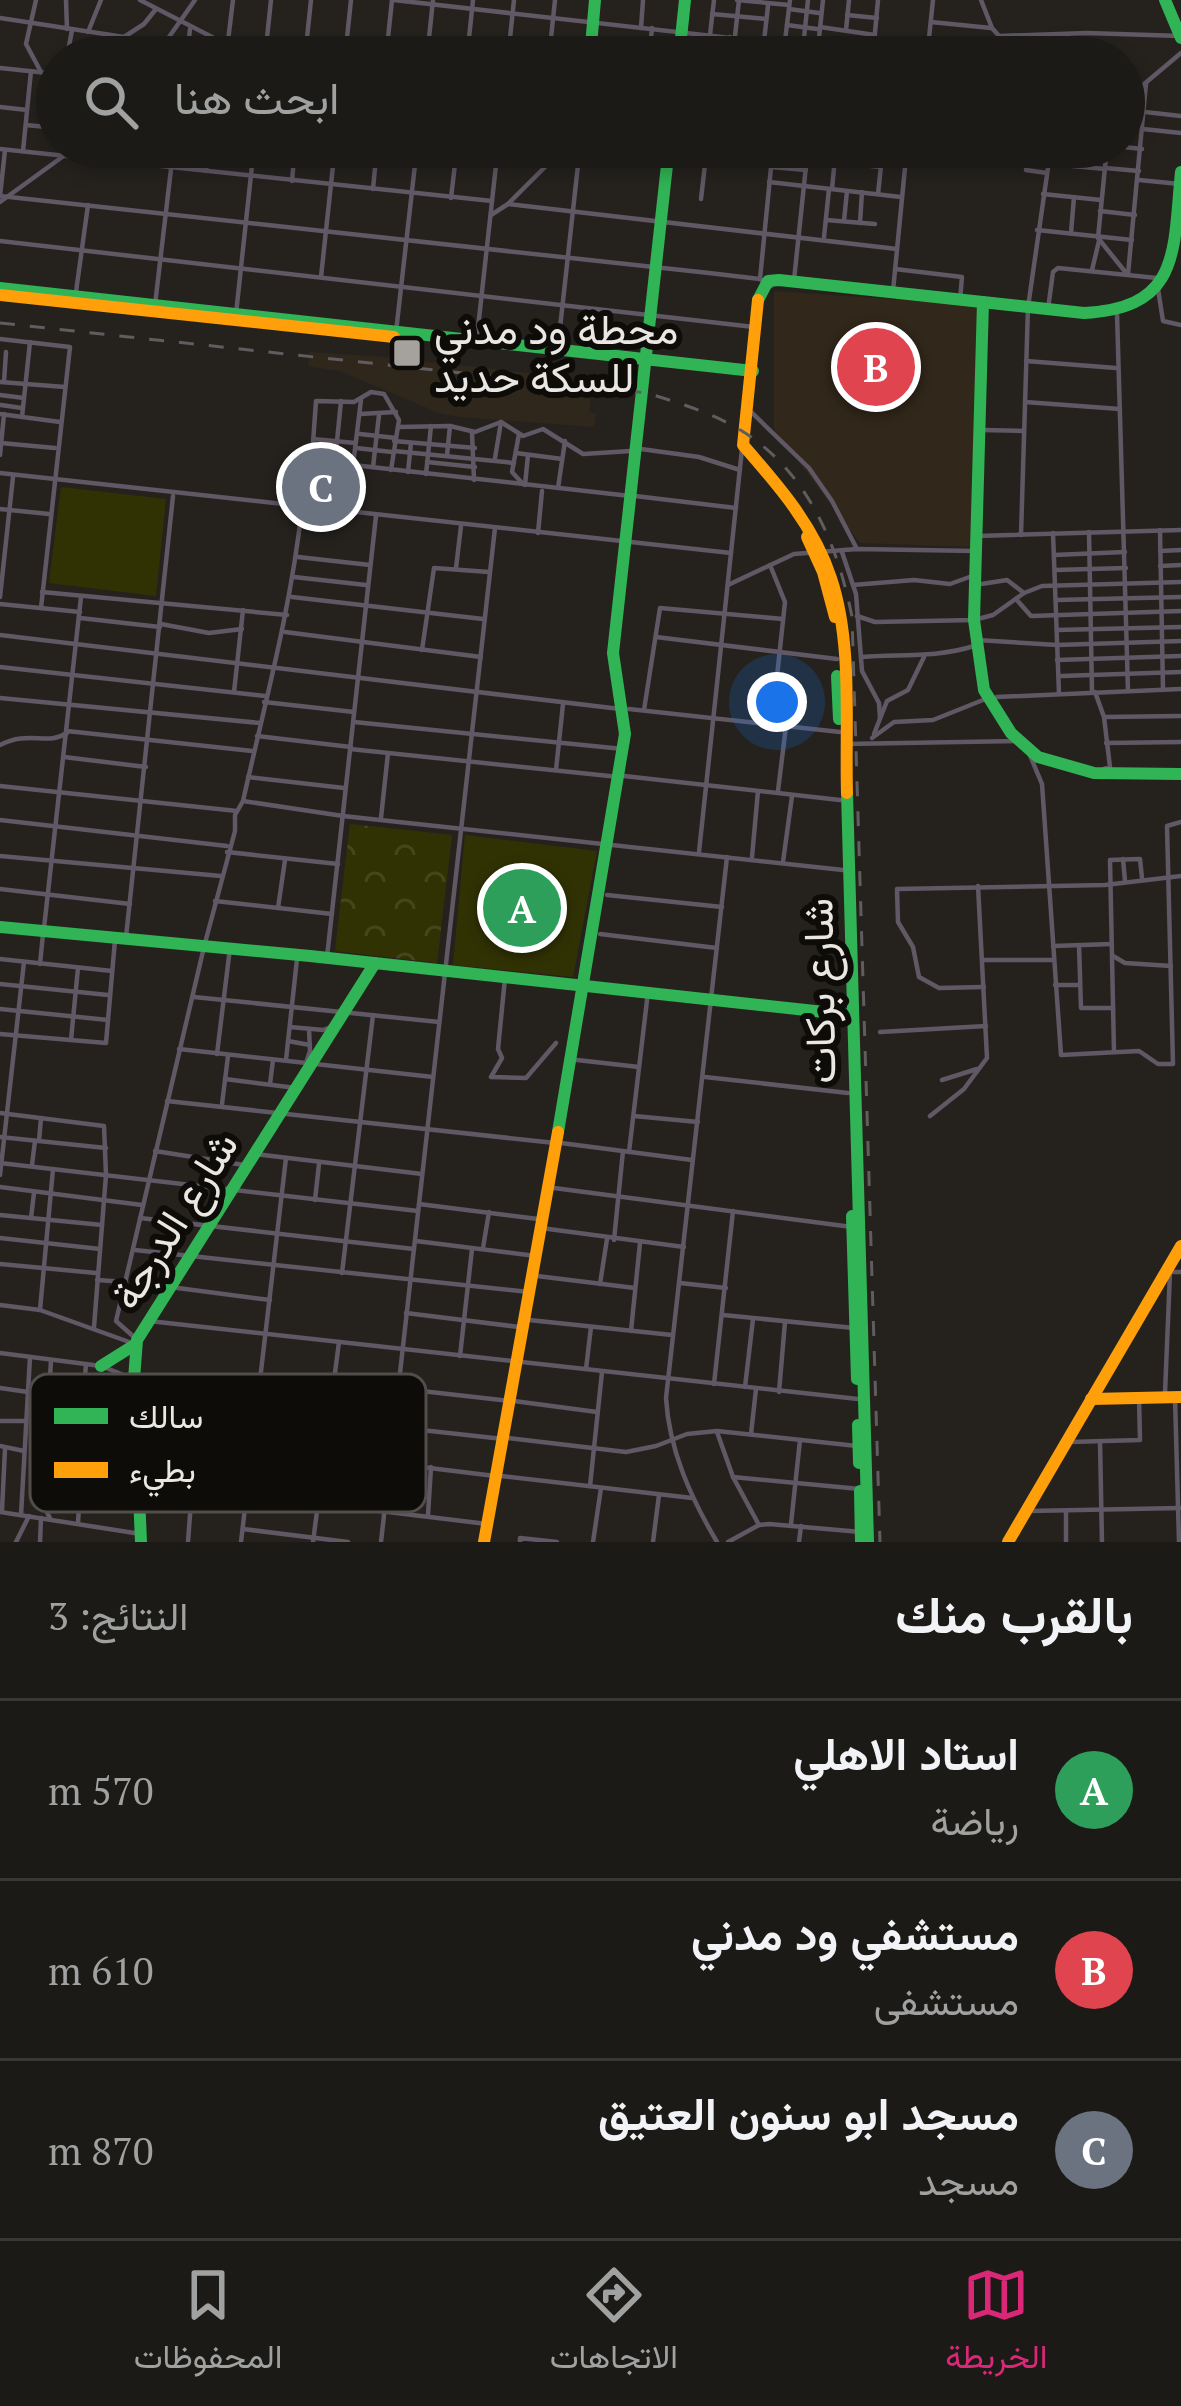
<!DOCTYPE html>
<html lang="ar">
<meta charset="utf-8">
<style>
body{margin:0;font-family:"PT Serif",Vazirmatn,serif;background:#292723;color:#f1f3f6;direction:rtl}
.you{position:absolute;left:777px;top:702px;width:42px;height:42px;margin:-30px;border:9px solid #fff;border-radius:50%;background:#1a73e8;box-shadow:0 0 0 18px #1a73e833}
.badge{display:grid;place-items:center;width:78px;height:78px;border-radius:50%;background:#db2777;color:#fff;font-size:39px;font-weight:700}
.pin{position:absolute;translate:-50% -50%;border:6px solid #fff;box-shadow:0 3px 12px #0006}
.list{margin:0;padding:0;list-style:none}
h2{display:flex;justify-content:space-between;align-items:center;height:156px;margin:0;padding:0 48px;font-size:51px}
h2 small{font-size:39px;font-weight:400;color:#a0a1a1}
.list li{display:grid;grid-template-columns:78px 1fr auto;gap:36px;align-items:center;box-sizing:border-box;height:180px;padding:0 48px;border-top:3px solid #3a3835}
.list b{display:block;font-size:45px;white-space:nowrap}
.list p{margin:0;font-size:39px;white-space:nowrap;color:#a0a1a1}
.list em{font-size:39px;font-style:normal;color:#a0a1a1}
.icon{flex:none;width:66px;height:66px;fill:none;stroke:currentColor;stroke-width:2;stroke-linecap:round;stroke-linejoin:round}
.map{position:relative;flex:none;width:1181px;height:1542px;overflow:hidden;direction:ltr}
.search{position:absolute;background:#1c1a16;box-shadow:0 6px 18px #0003;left:36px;right:36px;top:36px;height:132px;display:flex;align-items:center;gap:30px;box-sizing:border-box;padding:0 42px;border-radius:66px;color:#a0a1a1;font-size:45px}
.sheet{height:696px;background:#1c1a16}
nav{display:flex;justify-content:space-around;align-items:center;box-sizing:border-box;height:168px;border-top:3px solid #3a3835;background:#1c1a16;font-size:33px;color:#a0a1a1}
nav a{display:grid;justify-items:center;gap:6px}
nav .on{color:#db2777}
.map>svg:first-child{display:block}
</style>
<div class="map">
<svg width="1181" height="1542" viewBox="0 0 1181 1542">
<defs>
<pattern id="park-crowns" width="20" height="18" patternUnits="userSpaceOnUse" patternTransform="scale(3)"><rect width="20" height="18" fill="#313204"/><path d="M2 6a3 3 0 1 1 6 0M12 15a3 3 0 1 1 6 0" fill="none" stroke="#45461c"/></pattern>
</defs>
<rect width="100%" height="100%" fill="#25221e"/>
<polygon fill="#30271c" points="309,352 386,357 608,382 607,392 591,394 589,412 596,414 594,427 461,417 439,413 340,371 308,366"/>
<polygon fill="#31271a" points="774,291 978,305 974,547 860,543 774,429"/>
<polygon fill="url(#park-crowns)" points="350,824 452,835 437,963 335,951"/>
<g fill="#313204">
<polygon points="61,487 166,499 156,596 49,583"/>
<polygon points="465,835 597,851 573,977 453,965"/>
</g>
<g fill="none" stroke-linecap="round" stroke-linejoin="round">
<g stroke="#605864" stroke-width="4.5">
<polyline points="36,0 26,44 41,72"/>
<polyline points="66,0 67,29"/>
<polyline points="140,0 251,57"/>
<polyline points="394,0 898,57"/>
<polyline points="737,0 789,5"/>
<polyline points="981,0 992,28 999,36 1087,33 1181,36"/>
<polyline points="789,9 819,13"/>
<polyline points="712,14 766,19"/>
<polyline points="847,15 877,18"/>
<polyline points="0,18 124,37 144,24 156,9"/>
<polyline points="931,22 991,28"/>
<polyline points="787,25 817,29"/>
<polyline points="820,27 875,35"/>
<polyline points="641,28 643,0"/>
<polyline points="846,30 849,0"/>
<polyline points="88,32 101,0"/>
<polyline points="710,35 714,0"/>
<polyline points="735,36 739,0"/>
<polyline points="124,37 145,57"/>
<polyline points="764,41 768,6"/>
<polyline points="873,54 878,0"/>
<polyline points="591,55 609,57"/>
<polyline points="67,57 72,30"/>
<polyline points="114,57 128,41"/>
<polyline points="155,57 195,0"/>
<polyline points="187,57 190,29"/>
<polyline points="226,57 233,0"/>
<polyline points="265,57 271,0"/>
<polyline points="305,57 311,0"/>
<polyline points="345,57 351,0"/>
<polyline points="386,57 392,0"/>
<polyline points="427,57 433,0"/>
<polyline points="467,57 473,0"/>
<polyline points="508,57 514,0"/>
<polyline points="549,57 555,0"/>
<polyline points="649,57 652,28"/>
<polyline points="728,57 730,37"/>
<polyline points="783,57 790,0"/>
<polyline points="802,57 808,0"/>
<polyline points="817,57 823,0"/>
<polyline points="927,57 933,0"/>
<polyline points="1042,57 1045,39"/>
<polyline points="1064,57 1068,34"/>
<polyline points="0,68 57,74"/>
<polyline points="1124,83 1143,87"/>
<polyline points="1124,101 1181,53"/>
<polyline points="0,107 27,110"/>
<polyline points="1145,112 1181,116"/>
<polyline points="26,125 57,128"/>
<polyline points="55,127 57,103"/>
<polyline points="1143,129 1181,133"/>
<polyline points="737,147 807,154"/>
<polyline points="1029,147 1026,170 1047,173"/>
<polyline points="1107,147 1098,238 1127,274"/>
<polyline points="1124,147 1142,149"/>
<polyline points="0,149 492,201"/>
<polyline points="23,151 31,71"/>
<polyline points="806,159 881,167"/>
<polyline points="126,163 128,147"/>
<polyline points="1051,164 1105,169"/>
<polyline points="155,165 157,147"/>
<polyline points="771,167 806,170"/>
<polyline points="1105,168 1139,171"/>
<polyline points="206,171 208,147"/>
<polyline points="1139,180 1180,184"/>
<polyline points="292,181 295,147"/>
<polyline points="769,182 901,197"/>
<polyline points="373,189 377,147"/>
<polyline points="832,189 836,147"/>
<polyline points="878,194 883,147"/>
<polyline points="1043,194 1101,200"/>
<polyline points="0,196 709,273 760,279 771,286"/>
<polyline points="0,196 5,150"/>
<polyline points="451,198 457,147"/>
<polyline points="701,199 707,147"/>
<polyline points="0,202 76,147"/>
<polyline points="508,204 897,249"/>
<polyline points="1100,211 1135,215"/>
<polyline points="491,215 508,204 565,147"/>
<polyline points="826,220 875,224"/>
<polyline points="844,221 847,191"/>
<polyline points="860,223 862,192"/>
<polyline points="1037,230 1132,240"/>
<polyline points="1071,233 1074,197"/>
<polyline points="824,237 829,189"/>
<polyline points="0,241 754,327"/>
<polyline points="895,269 962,277 960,300"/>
<polyline points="1092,270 1099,241"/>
<polyline points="1128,274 1146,84"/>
<polyline points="321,277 335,147"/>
<polyline points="760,279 773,147"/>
<polyline points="794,280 808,147"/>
<polyline points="1158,289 1163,321 1181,325"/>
<polyline points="893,291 907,147"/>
<polyline points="76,292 88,205"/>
<polyline points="155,305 171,169"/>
<polyline points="1048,309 1053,272 1058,268 1157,278"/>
<polyline points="1117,313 1128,691"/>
<polyline points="236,314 254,147"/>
<polyline points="396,332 417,147"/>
<polyline points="0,339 70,347 41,608"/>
<polyline points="476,346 498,147"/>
<polyline points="557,355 580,147"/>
<polyline points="1026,361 1116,368"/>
<polyline points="0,382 65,387"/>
<polyline points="4,382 6,352"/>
<polyline points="0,395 24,398"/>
<polyline points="1025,402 1120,409"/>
<polyline points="1,405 22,408"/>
<polyline points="747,408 809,468 832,501 857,549"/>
<polyline points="0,414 60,422"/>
<polyline points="360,414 396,412"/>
<polyline points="22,417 30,342"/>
<polyline points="501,422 523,436 543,429 583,454 631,451"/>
<polyline points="399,427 450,426 475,432 501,422"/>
<polyline points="982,430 1024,431"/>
<polyline points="472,433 474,480"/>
<polyline points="360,434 396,438"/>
<polyline points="519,434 512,472 523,484"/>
<polyline points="313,439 355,443"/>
<polyline points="394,441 475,448"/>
<polyline points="1,443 55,448"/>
<polyline points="356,448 392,452"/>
<polyline points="641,449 699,457 740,470"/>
<polyline points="394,451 514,463"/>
<polyline points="516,453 562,459"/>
<polyline points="0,455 4,414"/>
<polyline points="447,455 450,426"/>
<polyline points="495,458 501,422"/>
<polyline points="335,461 341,401"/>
<polyline points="427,462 475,467"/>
<polyline points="308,464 353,465 630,496"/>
<polyline points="353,465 361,400"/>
<polyline points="373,467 379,415"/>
<polyline points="408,472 411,443"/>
<polyline points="0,473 731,553 742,449"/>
<polyline points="426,474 431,426"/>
<polyline points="525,485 528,455"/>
<polyline points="558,488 565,441"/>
<polyline points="635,496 736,508"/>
<polyline points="300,507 304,468 312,457 316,401 354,402 371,392 384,394 399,420 391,470"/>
<polyline points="0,509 49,514"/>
<polyline points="1160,530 1163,690"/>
<polyline points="1089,532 1092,692"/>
<polyline points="538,533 542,491"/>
<polyline points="1053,533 1059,694"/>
<polyline points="1021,535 1028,307 1051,147"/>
<polyline points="977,536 1181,530"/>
<polyline points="1160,551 1181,550"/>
<polyline points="842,552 856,594 862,671 879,703 880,718"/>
<polyline points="1054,555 1125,552"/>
<polyline points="298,557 370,565"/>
<polyline points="770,565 785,602 772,723"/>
<polyline points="1160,566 1181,565"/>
<polyline points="456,568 461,526"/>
<polyline points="1055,570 1126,568"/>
<polyline points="294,577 366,585"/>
<polyline points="728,585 794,554 857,549 976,551"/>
<polyline points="853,585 914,580 950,584 975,575"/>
<polyline points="975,585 1007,580 1024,593"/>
<polyline points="42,592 287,615"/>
<polyline points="0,597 13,477"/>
<polyline points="292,597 483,619"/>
<polyline points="1016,599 1031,616 1181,611"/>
<polyline points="1056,600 1181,597"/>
<polyline points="0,604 80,612"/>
<polyline points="857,616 875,622 974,620 993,615 1024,593 1042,586 1181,582"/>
<polyline points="80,618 160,627"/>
<polyline points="161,624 209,633 242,629"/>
<polyline points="1057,630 1181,627"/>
<polyline points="285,632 481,657"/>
<polyline points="0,635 620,709"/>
<polyline points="656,637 837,659"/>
<polyline points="977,640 1057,645 1181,641"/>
<polyline points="422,650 434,568 489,572"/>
<path d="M862,657C901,654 936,658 974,646"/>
<polyline points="1057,660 1181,656"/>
<polyline points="0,667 265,696"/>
<polyline points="1061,676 1181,672"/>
<polyline points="234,692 243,610"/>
<polyline points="1095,692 1104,717 1110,767 1104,769"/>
<polyline points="0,698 260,723"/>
<polyline points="990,701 997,697 1181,689"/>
<polyline points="264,702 354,712"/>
<polyline points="629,709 840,732"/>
<polyline points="644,710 660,608 783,619"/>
<polyline points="1104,717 1181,716"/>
<polyline points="354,722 623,749"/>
<polyline points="67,731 252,751"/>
<polyline points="874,734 887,701 908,690 924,657"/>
<polyline points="257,736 351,747"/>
<polyline points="872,738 894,722 933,720 988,698"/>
<polyline points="1106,743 1181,742"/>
<polyline points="845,744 1018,741"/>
<path d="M0,745C29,730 47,746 67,733"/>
<polyline points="350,749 619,777"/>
<polyline points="1029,753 1042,784 1061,1055 1139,1051 1158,1064 1173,1064 1167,826 1181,822"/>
<polyline points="64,757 146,767"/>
<polyline points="556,770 563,704"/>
<polyline points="624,776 840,800"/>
<polyline points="248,777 344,788"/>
<polyline points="0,786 237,811"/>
<polyline points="778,791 786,726"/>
<polyline points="243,801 343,816 843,870"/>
<polyline points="381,818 388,753"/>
<polyline points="0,820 227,846"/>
<polyline points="227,852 338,864"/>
<polyline points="699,852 731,553"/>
<polyline points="0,856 221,876"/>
<polyline points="752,857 758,791"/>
<polyline points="1123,859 1125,881"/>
<polyline points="783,862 792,796"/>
<polyline points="0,889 130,904"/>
<polyline points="607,895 722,907"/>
<polyline points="215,901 332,914"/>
<polyline points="278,908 285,860"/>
<polyline points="44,928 81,597"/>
<polyline points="600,934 717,948"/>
<polyline points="126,937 173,496"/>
<path d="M205,943L235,831V815L243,801C265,703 291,608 302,507"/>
<polyline points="1079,945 1081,1008 1113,1008"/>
<polyline points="1053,946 1112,944"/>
<polyline points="1113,956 1125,963 1171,966"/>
<polyline points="327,957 376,516"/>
<polyline points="0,959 112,971"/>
<polyline points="983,960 1053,960"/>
<polyline points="40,964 43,934"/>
<polyline points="505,978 498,1049 502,1058 491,1077 526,1078 556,1043"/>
<polyline points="0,984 108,995"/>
<polyline points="1055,985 1079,985"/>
<polyline points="984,987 939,988 919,977 913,947 898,922 897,889 1105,885 1181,876"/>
<polyline points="194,997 439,1022"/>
<polyline points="0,1009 108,1020"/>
<polyline points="290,1027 323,1030 331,1027"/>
<polyline points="880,1032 986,1026"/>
<polyline points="0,1034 106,1043 115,940"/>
<polyline points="71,1040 78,968"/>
<polyline points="288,1041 310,1045"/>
<polyline points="179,1049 433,1077"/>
<polyline points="1114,1052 1110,860 1140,859 1142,878"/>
<polyline points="217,1054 230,948"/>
<polyline points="286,1060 297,959"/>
<polyline points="577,1060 639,1067"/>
<polyline points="306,1063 310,1051 309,1029"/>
<polyline points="705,1077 848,1093"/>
<polyline points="225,1079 296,1088"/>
<polyline points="942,1080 977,1069"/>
<polyline points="270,1084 273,1060"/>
<polyline points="167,1101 555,1143"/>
<polyline points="222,1104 228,1056"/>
<polyline points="0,1113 104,1126 106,1175 94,1327"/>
<polyline points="634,1116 698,1122"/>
<polyline points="930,1116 964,1089 987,1058 978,886"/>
<polyline points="0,1137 106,1148"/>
<polyline points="39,1141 41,1118"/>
<polyline points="561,1143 692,1160"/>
<polyline points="155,1151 244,1165"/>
<polyline points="629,1152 648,992"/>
<polyline points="255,1154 422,1174"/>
<polyline points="0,1163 418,1211"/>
<polyline points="32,1165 35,1141"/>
<polyline points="0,1175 24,962"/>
<polyline points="0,1187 142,1205"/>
<polyline points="554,1188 852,1227"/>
<polyline points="315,1200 319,1164"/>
<polyline points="419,1204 538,1219"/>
<polyline points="0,1215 102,1225"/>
<polyline points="31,1218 34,1193"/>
<polyline points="140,1218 414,1249"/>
<polyline points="541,1228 684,1247"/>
<polyline points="0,1238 100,1249"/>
<polyline points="614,1240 623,1151"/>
<polyline points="416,1241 536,1256"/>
<polyline points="483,1248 489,1212"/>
<polyline points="135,1250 529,1292"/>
<polyline points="0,1264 96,1273"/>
<polyline points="342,1273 373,1015"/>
<polyline points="537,1276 635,1288"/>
<polyline points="97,1280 126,1282"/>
<polyline points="680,1283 726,1288"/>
<polyline points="600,1284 607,1239"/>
<polyline points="170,1287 270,1300"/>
<polyline points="0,1305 40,1310 132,1343"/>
<polyline points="40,1310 53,1169"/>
<polyline points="406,1313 519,1327"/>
<polyline points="723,1315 854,1328"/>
<polyline points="529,1320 672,1335"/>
<polyline points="149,1321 858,1399"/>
<polyline points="631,1331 640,1243"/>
<polyline points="134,1337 116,1321 204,947"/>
<polyline points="0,1353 101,1366 134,1379"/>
<polyline points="460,1356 472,1249"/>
<polyline points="586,1369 591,1327"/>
<polyline points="333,1381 510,1401"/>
<polyline points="714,1384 733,1211"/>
<polyline points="745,1387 753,1319"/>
<polyline points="0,1388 28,1392"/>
<polyline points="779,1392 785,1322"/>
<polyline points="1165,1393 1170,1272 1181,1272"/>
<polyline points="52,1395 124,1407"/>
<polyline points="1175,1398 1179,1542"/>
<polyline points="83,1400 86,1364"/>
<polyline points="514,1401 597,1412"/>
<polyline points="258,1412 503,1439"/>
<polyline points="0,1421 26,1421"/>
<polyline points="47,1427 105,1432"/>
<polyline points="717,1432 733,1477 759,1525"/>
<polyline points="751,1434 756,1389"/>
<polyline points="508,1438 626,1452 656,1446 687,1434 717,1431 857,1446"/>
<polyline points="1100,1441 1102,1542"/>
<polyline points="1070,1442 1140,1440 1139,1398"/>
<polyline points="137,1444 323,1455 495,1476"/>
<polyline points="0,1446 24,1451"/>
<polyline points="104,1449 119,1457 137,1460"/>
<polyline points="501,1476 692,1498"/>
<polyline points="733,1477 860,1489"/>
<polyline points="44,1484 81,1481 104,1464 105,1432 127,1407"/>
<polyline points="590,1486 602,1372"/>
<polyline points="248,1495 487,1524"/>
<polyline points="2,1510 5,1449"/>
<polyline points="1029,1511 1181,1508"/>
<polyline points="0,1512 141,1534"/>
<polyline points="1066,1512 1066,1542"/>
<polyline points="21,1515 30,1357"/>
<polyline points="428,1515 431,1467"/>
<polyline points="50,1518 43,1505 51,1360"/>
<polyline points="78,1523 83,1431"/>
<polyline points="791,1524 800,1440"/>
<polyline points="243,1529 348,1542"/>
<polyline points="16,1542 29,1516"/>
<polyline points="40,1542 41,1518"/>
<polyline points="188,1542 195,1448"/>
<polyline points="241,1542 286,1158"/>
<polyline points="313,1542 339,1342"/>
<polyline points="381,1542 495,528"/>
<polyline points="520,1542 520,1538 557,1542"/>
<polyline points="593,1542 601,1488"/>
<polyline points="653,1542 659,1495"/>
<path d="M717,1542C691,1498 669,1450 666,1398L727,857"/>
<polyline points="728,1542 759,1525 769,1524 861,1532"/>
<polyline points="799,1542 801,1526"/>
</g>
<g stroke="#30b455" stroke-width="12">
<polyline points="1165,0 1181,38"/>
<polyline points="590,57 595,0"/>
<polyline points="679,57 685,0"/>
<polyline points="0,288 753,371"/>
<path d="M758,300L768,281L779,280L1084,313C1181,308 1173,251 1181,172"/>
<polyline points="983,302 974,620 984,690 1011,733 1038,757 1094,773 1181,774"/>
<polyline points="837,676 839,719"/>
<polyline points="847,793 868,1542"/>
<polyline points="0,927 310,956 852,1015"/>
<polyline points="558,1132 625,734 613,653 669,147"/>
<polyline points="852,1216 857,1379"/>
<polyline points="101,1366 136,1344"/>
<polyline points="858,1425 859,1463"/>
<polyline points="860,1491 861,1542"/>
<polyline points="141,1542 134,1379 137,1340 375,963"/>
</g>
<g stroke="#ff9f0a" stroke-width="12">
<polyline points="0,295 394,337"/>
<path d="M758,300L743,445C778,485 814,526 831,578C853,644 845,724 847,793"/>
<polyline points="807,537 823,572 835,617"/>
<polyline points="1091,1399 1181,1397"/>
<polyline points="484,1542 558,1132"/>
<polyline points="1008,1542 1181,1246"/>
</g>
<path stroke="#605c5f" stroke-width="3" stroke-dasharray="15 15" stroke-linecap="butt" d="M0,323L647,393C679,403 713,413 742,431C807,471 838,545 852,617L880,1542"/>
</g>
<rect fill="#a5a19d" stroke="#0e0c09" stroke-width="4.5" x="392" y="338" width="30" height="30" rx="6"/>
<g text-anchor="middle" stroke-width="12" stroke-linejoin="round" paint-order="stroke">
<g font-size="42" fill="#eae6e1" stroke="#0e0c09" text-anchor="start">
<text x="434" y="344">محطة ود مدني<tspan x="434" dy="48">للسكة حديد</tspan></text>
</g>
<g font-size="42" fill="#eae6e1" stroke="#0e0c09">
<text transform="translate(819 991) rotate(-91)" y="15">شارع بركات</text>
<text transform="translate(174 1220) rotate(-58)" y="15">شارع الدرجة</text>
</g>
</g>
<rect x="30" y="1374" width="396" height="138" rx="18" fill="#0e0c09" stroke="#504d4a" stroke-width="3"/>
<rect x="54" y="1408" width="54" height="16" fill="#30b455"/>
<rect x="54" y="1462" width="54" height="16" fill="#ff9f0a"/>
<g font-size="33" fill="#eae6e1">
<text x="129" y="1428">سالك</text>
<text x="129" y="1482">بطيء</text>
</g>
</svg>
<div class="you"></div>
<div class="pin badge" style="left:522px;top:908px;background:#2e9e5b">A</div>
<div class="pin badge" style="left:876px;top:367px;background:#e0444e">B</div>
<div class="pin badge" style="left:321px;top:487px;background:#6b7280">C</div>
<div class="search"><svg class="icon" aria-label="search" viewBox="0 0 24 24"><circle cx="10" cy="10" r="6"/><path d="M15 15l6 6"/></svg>ابحث هنا</div>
</div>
<section class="sheet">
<h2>بالقرب منك<small>النتائج: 3</small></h2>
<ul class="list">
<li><span class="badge" style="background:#2e9e5b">A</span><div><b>استاد الاهلي</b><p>رياضة</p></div><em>570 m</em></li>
<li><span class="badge" style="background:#e0444e">B</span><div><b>مستشفي ود مدني</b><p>مستشفى</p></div><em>610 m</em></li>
<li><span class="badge" style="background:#6b7280">C</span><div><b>مسجد ابو سنون العتيق</b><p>مسجد</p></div><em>870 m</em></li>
</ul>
</section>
<nav>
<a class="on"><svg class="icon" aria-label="map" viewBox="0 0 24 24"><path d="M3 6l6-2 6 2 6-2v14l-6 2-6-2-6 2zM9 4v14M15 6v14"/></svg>الخريطة</a>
<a><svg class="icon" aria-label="directions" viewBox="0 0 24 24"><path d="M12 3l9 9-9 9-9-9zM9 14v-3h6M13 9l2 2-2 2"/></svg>الاتجاهات</a>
<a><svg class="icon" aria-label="saved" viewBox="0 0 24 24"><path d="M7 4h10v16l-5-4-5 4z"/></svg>المحفوظات</a>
</nav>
